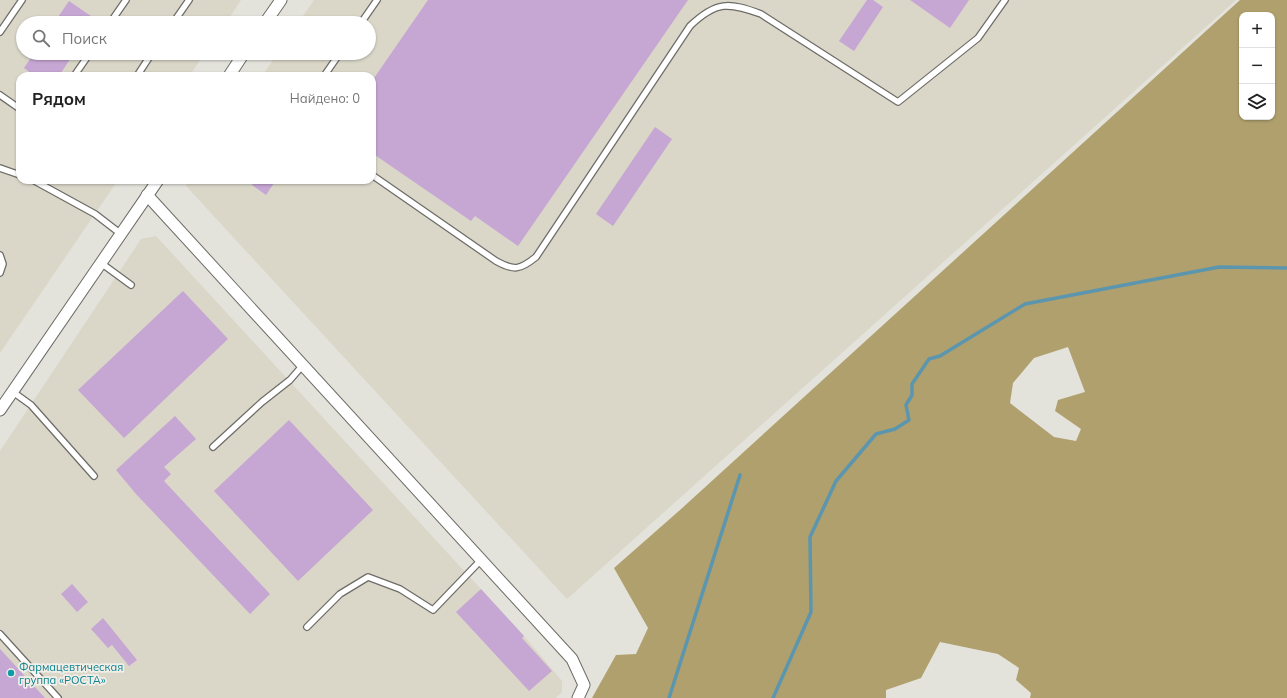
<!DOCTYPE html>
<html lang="ru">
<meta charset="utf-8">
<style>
body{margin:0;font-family:Mulish,sans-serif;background:#f6f6f6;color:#222}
.controls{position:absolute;right:12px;top:12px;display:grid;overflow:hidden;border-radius:8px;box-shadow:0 1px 3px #0004}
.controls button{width:36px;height:36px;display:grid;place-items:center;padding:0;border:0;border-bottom:1px solid #e0e0e0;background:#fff;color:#222;font:20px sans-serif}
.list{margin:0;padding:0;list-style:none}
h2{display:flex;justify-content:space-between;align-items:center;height:52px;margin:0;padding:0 16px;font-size:17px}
h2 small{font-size:13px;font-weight:400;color:#767676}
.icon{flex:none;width:22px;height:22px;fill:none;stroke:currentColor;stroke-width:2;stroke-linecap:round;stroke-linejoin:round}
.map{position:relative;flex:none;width:1287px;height:698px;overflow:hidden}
.search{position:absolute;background:#fff;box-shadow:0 1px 3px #0004;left:16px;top:16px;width:360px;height:44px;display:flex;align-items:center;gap:10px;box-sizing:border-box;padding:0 14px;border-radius:22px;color:#767676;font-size:15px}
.panel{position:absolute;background:#fff;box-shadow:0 1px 3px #0004;left:16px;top:72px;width:360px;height:112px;border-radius:12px}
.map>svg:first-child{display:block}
</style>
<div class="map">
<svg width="1287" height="698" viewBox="0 0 1287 698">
<rect width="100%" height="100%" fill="#e3e2db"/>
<g fill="#dad7c9">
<polygon points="0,0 241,0 226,23 23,23 23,53 205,53 189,76 20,76 20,180 118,180 0,353"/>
<polygon points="314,0 1236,0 567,599 186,186 190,180 372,180 372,76 262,76 278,53 369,53 369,23 298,23"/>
<polygon points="156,236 524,636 562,681 562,692 556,698 0,698 0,451 141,239"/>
</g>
<path fill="#afa06d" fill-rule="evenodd" d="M1240,0H1287V698H1030L1031,693L1016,680L1019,668L998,654L940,642L921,678L886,690V698H592L616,655L636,654L648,628L614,568L680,510ZM1242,15H1272V117H1242ZM1068,347L1085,392L1058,400L1055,411L1081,429L1076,441L1054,437L1010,403L1013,383L1034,358Z"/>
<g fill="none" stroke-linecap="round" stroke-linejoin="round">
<g stroke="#5c96ae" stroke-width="3.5">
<polyline points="669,698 740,475"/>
<polyline points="773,698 811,612 810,537 836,481 876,434 895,429 909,420 906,405 912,395 912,384 929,359 940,356 1025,304 1219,267 1287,268"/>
</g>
</g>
<g fill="#c6a6d2">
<polygon points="428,0 688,0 518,246 475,216 471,221 372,153 372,81"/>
<polygon points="867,0 873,0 883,7 854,51 839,41"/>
<polygon points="910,0 969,0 950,28"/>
<polygon points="69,1 101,23 54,23"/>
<polygon points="34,53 74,53 59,76 35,76 24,68"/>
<polygon points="655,127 672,139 613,226 596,214"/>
<polygon points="255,180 276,180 266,195 252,185"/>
<polygon points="183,291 228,339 124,438 78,390"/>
<polygon points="175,416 196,439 164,467 171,474 164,481 270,594 250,614 136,494 116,470"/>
<polygon points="289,420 373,510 298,581 214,491"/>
<polygon points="72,584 88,602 77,612 61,594"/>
<polygon points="481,589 524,636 522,638 552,671 529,691 456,612"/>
<polygon points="103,618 137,660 129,666 112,645 108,648 91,629"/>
<polygon points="0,649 45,698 0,698"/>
</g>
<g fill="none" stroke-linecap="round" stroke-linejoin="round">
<defs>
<g id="service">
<polyline points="110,23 126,0"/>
<polyline points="173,23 189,0"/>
<polyline points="361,23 377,0"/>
<polyline points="0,32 22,0"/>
<polyline points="74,76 90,53"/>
<polyline points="137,76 152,53"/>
<polyline points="324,76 340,53"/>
<polyline points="0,95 20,109"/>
<polyline points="0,168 20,175"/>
<path d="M372,175L496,261C514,271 520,270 536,257L690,26C716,1 729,2 761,14L898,102L978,38L1005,0"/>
<polyline points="33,180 95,214 121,234"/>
<polyline points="0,255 3,264 0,273"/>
<polyline points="101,263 131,285"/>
<polyline points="13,392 31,405 94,476"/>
<polyline points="213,447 262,402 290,380 303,365"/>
<polyline points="307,627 340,594 368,577 400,589 433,610 481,560"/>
<polyline points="0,634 58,698"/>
</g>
<g id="minor">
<polyline points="265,23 281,0"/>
<polyline points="229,76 244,53"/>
<polyline points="147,195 572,659 584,685 578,698"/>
<polyline points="0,410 158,180"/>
</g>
</defs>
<use href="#service" stroke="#6e6c67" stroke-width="8"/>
<use href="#minor" stroke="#6e6c67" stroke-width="13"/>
<use href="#service" stroke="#fff" stroke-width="5.5"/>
<use href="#minor" stroke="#fff" stroke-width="11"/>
</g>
<circle fill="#0f9aa8" stroke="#f1efe8" stroke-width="1.5" cx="11" cy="673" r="4"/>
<g text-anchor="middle" stroke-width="3.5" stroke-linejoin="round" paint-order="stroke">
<g font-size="11" fill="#0d838f" stroke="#f1efe8" text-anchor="start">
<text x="19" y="671">Фармацевтическая<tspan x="19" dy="13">группа «РОСТА»</tspan></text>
</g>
</g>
</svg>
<div class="controls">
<button>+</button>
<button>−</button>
<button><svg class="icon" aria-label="layers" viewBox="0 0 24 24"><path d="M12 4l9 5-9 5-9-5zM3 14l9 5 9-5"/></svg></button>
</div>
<div class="search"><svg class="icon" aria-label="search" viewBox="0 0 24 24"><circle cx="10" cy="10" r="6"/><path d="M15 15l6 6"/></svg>Поиск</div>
<section class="panel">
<h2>Рядом<small>Найдено: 0</small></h2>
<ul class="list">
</ul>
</section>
</div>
